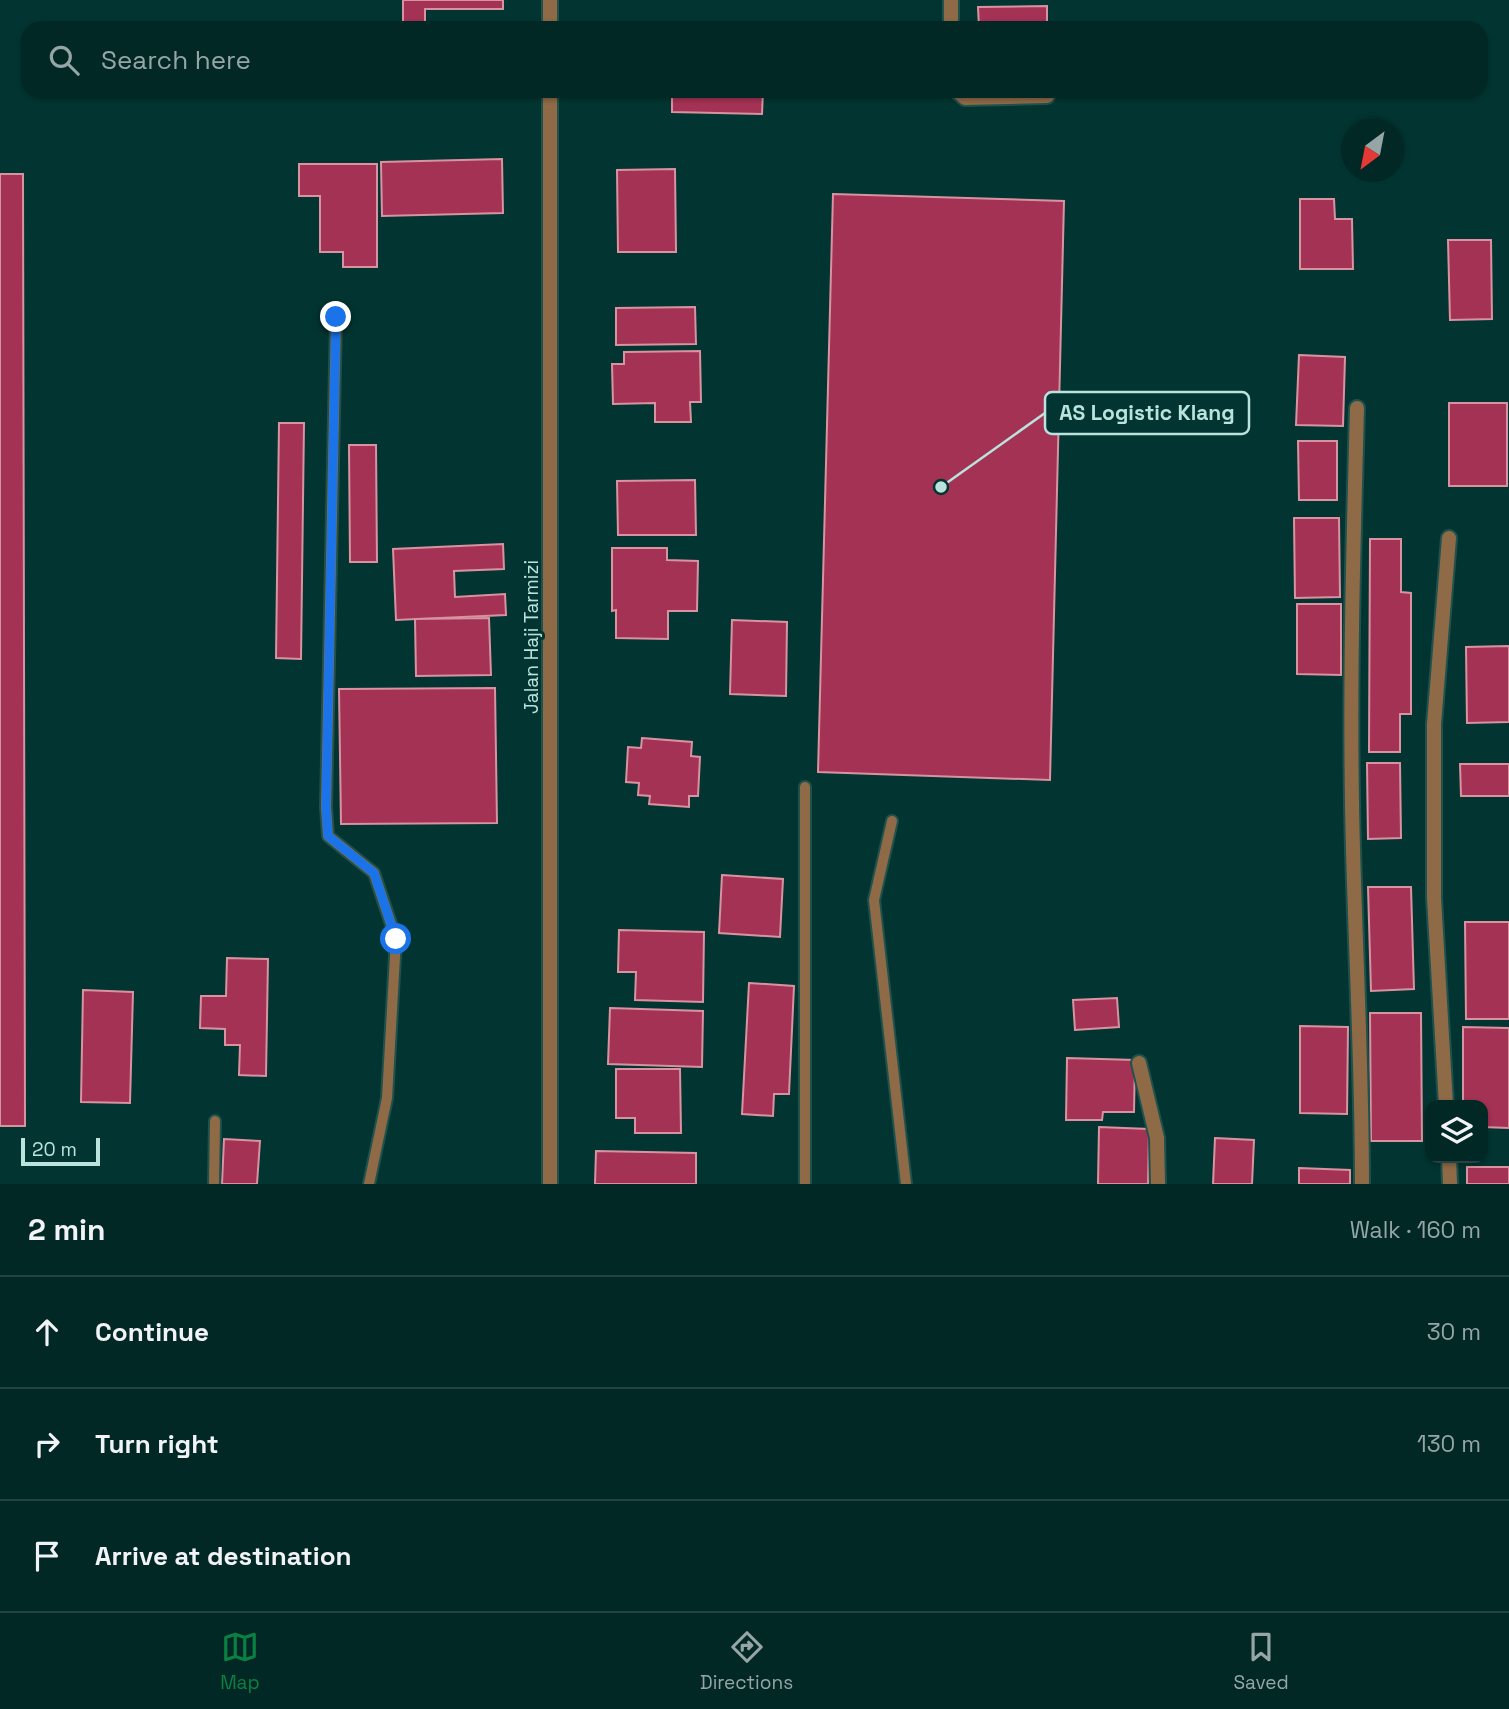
<!DOCTYPE html>
<meta charset="utf-8">
<style>
body{margin:0;font-family:"Space Grotesk",sans-serif;background:#0c302d;color:#f1f3f6}
.controls{position:absolute;right:21px;bottom:21px;display:grid;overflow:hidden;border-radius:14px;box-shadow:0 2px 5px #0004}
.controls button{width:63px;height:63px;display:grid;place-items:center;padding:0;border:0;border-bottom:2px solid #234442;background:#022825;color:#f1f3f6;font:35px sans-serif}
.compass{position:absolute;left:1341px;top:119px;width:63px;height:63px;border-radius:50%;background:#022825;box-shadow:0 2px 5px #0004;rotate:212deg}
.scale{position:absolute;left:21px;bottom:18px;width:79px;box-sizing:border-box;padding-left:7px;border:4px solid #bae3dd;border-top:0;font-size:19px;line-height:24px;white-space:nowrap;color:#bae3dd;-webkit-text-stroke:5px #023531;paint-order:stroke}
.stop{position:absolute;width:21px;height:21px;margin:-16px;border:5px solid #1a73e8;border-radius:50%;background:#fff}
.stop.end{background:#1a73e8;border-color:#fff;box-shadow:0 2px 7px #0008}
.list{margin:0;padding:0;list-style:none}
h2{display:flex;justify-content:space-between;align-items:center;height:91px;margin:0;padding:0 28px;font-size:30px}
h2 small{font-size:23px;font-weight:400;color:#96a6a7}
.list li{display:grid;grid-template-columns:46px 1fr auto;gap:21px;align-items:center;box-sizing:border-box;height:112px;padding:0 28px;border-top:2px solid #234442}
.list b{display:block;font-size:26px;white-space:nowrap}
.list em{font-size:23px;font-style:normal;color:#96a6a7}
.icon{flex:none;width:38px;height:38px;fill:none;stroke:currentColor;stroke-width:2;stroke-linecap:round;stroke-linejoin:round}
.map{position:relative;flex:none;width:1509px;height:1184px;overflow:hidden}
.search{position:absolute;background:#022825;box-shadow:0 2px 5px #0004;left:21px;right:21px;top:21px;height:77px;display:flex;align-items:center;gap:18px;box-sizing:border-box;padding:0 24px;border-radius:21px;color:#96a6a7;font-size:26px}
.sheet{height:427px;background:#022825}
nav{display:flex;justify-content:space-around;align-items:center;box-sizing:border-box;height:98px;border-top:2px solid #234442;background:#022825;font-size:19px;color:#96a6a7}
nav a{display:grid;justify-items:center;gap:4px}
nav .on{color:#0b8043}
.map>svg:first-child{display:block}
</style>
<div class="map">
<svg width="1509" height="1184" viewBox="0 0 1509 1184">
<rect width="100%" height="100%" fill="#023531"/>
<g fill="#a43254" stroke="#d893a1" stroke-width="2">
<polygon points="403,0 503,0 503,9 425,9 425,27 403,27"/>
<polygon points="1047,6 1047,28 979,28 978,7"/>
<polygon points="662,91 763,91 762,114 672,112 672,94 662,94"/>
<polygon points="502,159 503,213 382,216 381,162"/>
<polygon points="299,164 377,164 377,267 343,267 343,252 320,252 320,196 299,196"/>
<polygon points="675,169 676,252 618,252 617,170"/>
<polygon points="0,174 23,174 25,1126 0,1126"/>
<polygon points="833,194 1064,201 1050,780 818,772"/>
<polygon points="1300,199 1334,199 1335,219 1352,219 1353,269 1300,269"/>
<polygon points="1448,240 1491,240 1492,319 1450,320"/>
<polygon points="695,307 696,344 616,345 616,308"/>
<polygon points="700,351 701,402 690,402 691,422 655,422 655,403 613,404 612,364 624,364 624,352"/>
<polygon points="1299,355 1345,357 1343,426 1296,425"/>
<rect x="1449" y="403" width="58" height="83"/>
<polygon points="279,423 304,423 301,659 276,658"/>
<polygon points="1298,441 1337,441 1337,500 1299,500"/>
<polygon points="349,445 376,445 377,562 350,562"/>
<polygon points="695,480 696,535 618,535 617,481"/>
<polygon points="1294,518 1339,518 1340,597 1295,598"/>
<polygon points="1370,539 1401,539 1401,592 1411,593 1411,714 1400,714 1400,752 1369,752"/>
<polygon points="503,544 504,569 454,571 455,597 505,594 506,615 396,620 393,549"/>
<polygon points="612,548 667,548 667,560 698,561 697,611 668,611 668,639 616,638 616,610 612,611"/>
<polygon points="1297,604 1341,604 1341,675 1297,674"/>
<polygon points="489,618 491,675 416,676 415,619"/>
<polygon points="732,620 787,622 786,696 730,694"/>
<polygon points="1509,646 1509,722 1467,723 1466,647"/>
<polygon points="495,688 497,823 341,824 339,689"/>
<polygon points="642,738 692,742 691,756 700,757 698,796 689,796 689,807 649,804 650,796 638,795 639,783 626,782 628,747 641,748"/>
<polygon points="1367,763 1400,763 1401,838 1368,839"/>
<polygon points="1460,764 1509,764 1509,796 1461,796"/>
<polygon points="722,875 783,879 780,937 719,933"/>
<polygon points="1368,887 1411,887 1414,989 1371,991"/>
<polygon points="1465,922 1509,922 1509,1019 1466,1019"/>
<polygon points="619,930 704,932 703,1002 635,1000 636,972 618,972"/>
<polygon points="227,958 268,959 266,1076 239,1075 240,1045 225,1045 225,1029 200,1028 201,996 226,996"/>
<polygon points="749,983 794,986 789,1094 774,1094 773,1116 742,1114"/>
<polygon points="83,990 133,992 130,1103 81,1102"/>
<polygon points="1117,998 1119,1027 1075,1030 1073,1000"/>
<polygon points="610,1008 703,1011 702,1067 608,1064"/>
<polygon points="1370,1013 1421,1013 1422,1141 1371,1141"/>
<polygon points="1300,1026 1348,1027 1347,1114 1300,1113"/>
<polygon points="1463,1027 1509,1028 1509,1128 1483,1127 1483,1105 1463,1105"/>
<polygon points="1067,1058 1135,1060 1134,1112 1103,1112 1102,1120 1066,1120"/>
<polygon points="616,1069 680,1069 681,1133 635,1133 635,1118 616,1118"/>
<polygon points="1099,1127 1149,1129 1148,1184 1098,1184"/>
<polygon points="1215,1138 1254,1140 1252,1184 1213,1184"/>
<polygon points="224,1139 260,1141 257,1184 222,1184"/>
<polygon points="596,1151 696,1153 696,1184 595,1184"/>
<rect x="1467" y="1167" width="42" height="17"/>
<polygon points="1299,1168 1350,1170 1350,1184 1299,1184"/>
</g>
<g fill="none" stroke-linecap="round" stroke-linejoin="round">
<defs>
<g id="service">
<polyline points="336,317 326,807 328,836 374,873 396,939 387,1098 369,1184"/>
<polyline points="892,821 874,900 906,1184"/>
<polyline points="214,1184 215,1121"/>
<polyline points="805,1184 805,787"/>
</g>
<g id="minor">
<polyline points="550,0 550,28"/>
<polyline points="951,0 951,28"/>
<polyline points="957,91 965,98 1047,96"/>
<path d="M1357,408C1353,555 1349,702 1353,849C1356,961 1362,1072 1362,1184"/>
<polyline points="1139,1063 1157,1138 1158,1184"/>
<polyline points="1446,1105 1434,898 1434,724 1449,538"/>
<polyline points="1449,1158 1450,1184"/>
<polyline points="550,1184 550,91"/>
</g>
</defs>
<use href="#service" stroke="#1f514d" stroke-width="14"/>
<use href="#minor" stroke="#1f514d" stroke-width="18"/>
<use href="#service" stroke="#8e6a46" stroke-width="10"/>
<use href="#minor" stroke="#8e6a46" stroke-width="14"/>
</g>
<g fill="none" stroke-linecap="round" stroke-linejoin="round">
<polyline stroke="#1a73e8" stroke-width="9" points="336,317 326,807 328,836 374,873 396,939"/>
</g>
<g text-anchor="middle" stroke-width="6" stroke-linejoin="round" paint-order="stroke">
<g font-size="19" fill="#bae3dd" stroke="#023531">
<text transform="translate(531 637) rotate(-90)" y="7">Jalan Haji Tarmizi</text>
</g>
</g>
<path fill="none" stroke="#bae3dd" stroke-width="2.5" d="M941 487L1045 413"/>
<circle fill="#bae3dd" stroke="#023531" stroke-width="2.5" cx="941" cy="487" r="7"/>
<rect fill="#023531" stroke="#bae3dd" stroke-width="2.5" x="1045" y="392" width="204" height="42" rx="7"/>
<g font-size="21" text-anchor="middle" font-weight="bold" fill="#bae3dd">
<text x="1147" y="420">AS Logistic Klang</text>
</g>
</svg>
<div class="controls">
<button><svg class="icon" aria-label="layers" viewBox="0 0 24 24"><path d="M12 4l9 5-9 5-9-5zM3 14l9 5 9-5"/></svg></button>
</div>
<svg class="compass" viewBox="-18 -18 36 36"><path d="M0-13l5 13h-10z" fill="#e53935"/><path d="M0 13l5-13h-10z" fill="#96a6a7"/></svg>
<div class="scale">20 m</div>
<div class="stop" style="left:396px;top:939px"></div>
<div class="stop end" style="left:336px;top:317px"></div>
<div class="search"><svg class="icon" aria-label="search" viewBox="0 0 24 24"><circle cx="10" cy="10" r="6"/><path d="M15 15l6 6"/></svg>Search here</div>
</div>
<section class="sheet">
<h2>2 min<small>Walk · 160 m</small></h2>
<ul class="list">
<li><svg class="icon" aria-label="ahead" viewBox="0 0 24 24"><path d="M12 20V5M6 11l6-6 6 6"/></svg><div><b>Continue</b></div><em>30 m</em></li>
<li><svg class="icon" aria-label="right" viewBox="0 0 24 24"><path d="M7 20v-9h11M14 6l5 5-5 5"/></svg><div><b>Turn right</b></div><em>130 m</em></li>
<li><svg class="icon" aria-label="arrive" viewBox="0 0 24 24"><path d="M6 21V4h12l-3 4 3 4H6"/></svg><div><b>Arrive at destination</b></div></li>
</ul>
</section>
<nav>
<a class="on"><svg class="icon" aria-label="map" viewBox="0 0 24 24"><path d="M3 6l6-2 6 2 6-2v14l-6 2-6-2-6 2zM9 4v14M15 6v14"/></svg>Map</a>
<a><svg class="icon" aria-label="directions" viewBox="0 0 24 24"><path d="M12 3l9 9-9 9-9-9zM9 14v-3h6M13 9l2 2-2 2"/></svg>Directions</a>
<a><svg class="icon" aria-label="saved" viewBox="0 0 24 24"><path d="M7 4h10v16l-5-4-5 4z"/></svg>Saved</a>
</nav>
